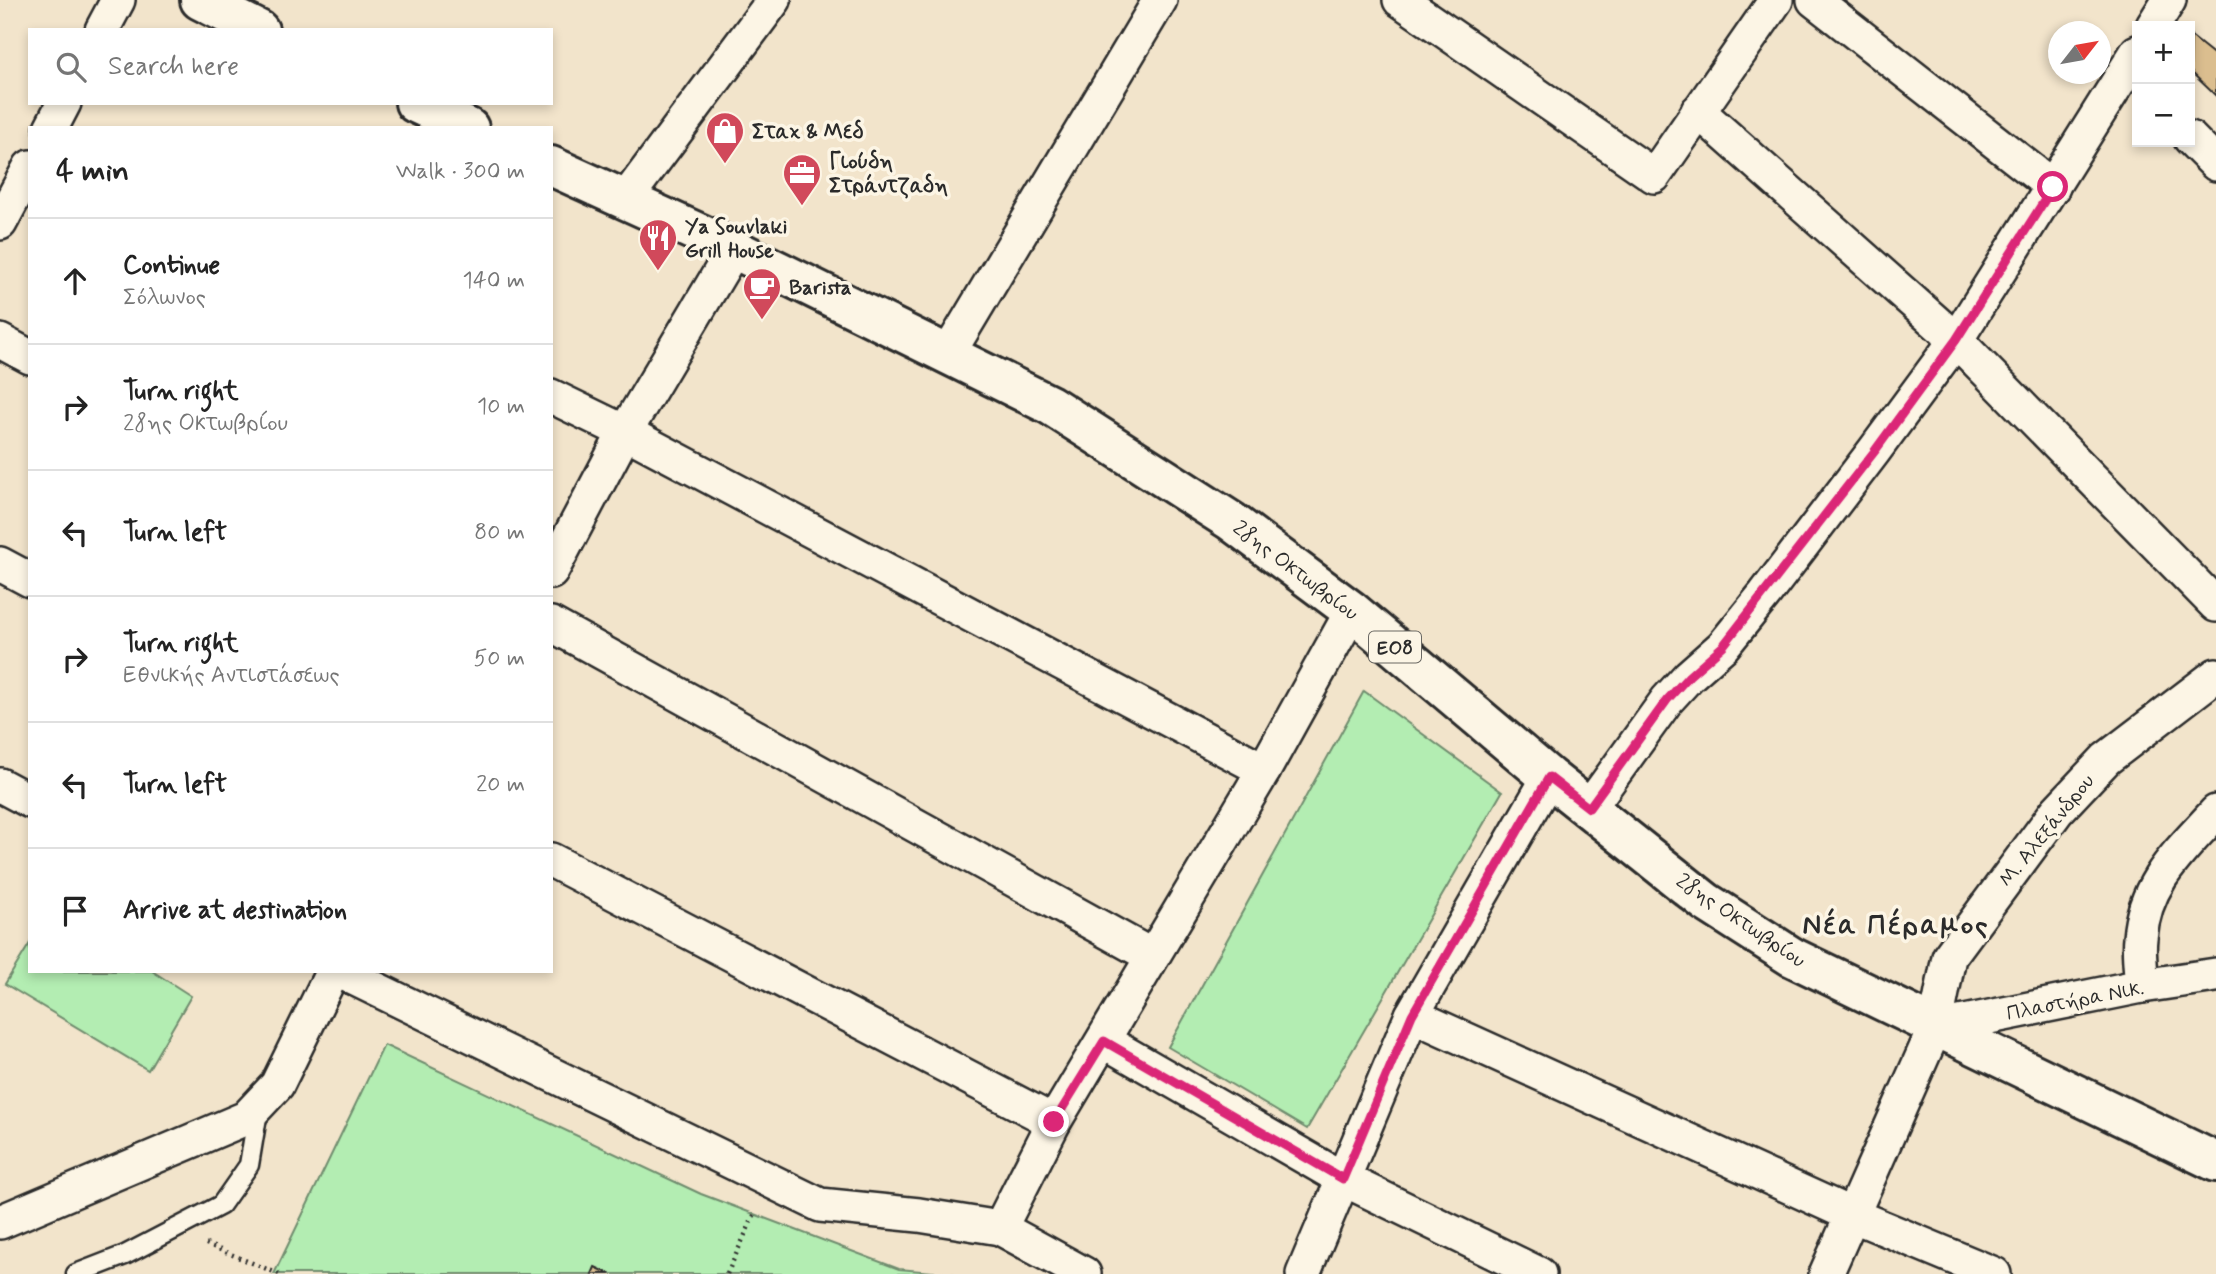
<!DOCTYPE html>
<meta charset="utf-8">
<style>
body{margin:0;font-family:Mynerve,sans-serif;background:#f2f2f2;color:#222}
.controls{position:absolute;right:21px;top:21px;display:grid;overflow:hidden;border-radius:0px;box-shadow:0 4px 10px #0003}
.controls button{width:63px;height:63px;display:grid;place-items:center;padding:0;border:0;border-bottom:2px solid #e0e0e0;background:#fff;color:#222;font:35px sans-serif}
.compass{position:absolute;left:2048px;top:21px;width:63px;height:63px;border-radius:50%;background:#fff;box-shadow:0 4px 10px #0003;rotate:59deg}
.stop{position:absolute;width:21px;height:21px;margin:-16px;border:5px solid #db2777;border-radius:50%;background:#fff}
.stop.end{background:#db2777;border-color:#fff;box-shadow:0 2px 7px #0008}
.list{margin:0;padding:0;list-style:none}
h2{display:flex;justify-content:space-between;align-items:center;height:91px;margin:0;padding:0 28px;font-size:30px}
h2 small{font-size:23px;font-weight:400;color:#767676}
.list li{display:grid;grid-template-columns:46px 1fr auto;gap:21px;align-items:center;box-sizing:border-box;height:126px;padding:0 28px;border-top:2px solid #e0e0e0}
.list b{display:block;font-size:26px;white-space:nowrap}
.list p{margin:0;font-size:23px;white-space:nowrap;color:#767676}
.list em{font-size:23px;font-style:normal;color:#767676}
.icon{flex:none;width:38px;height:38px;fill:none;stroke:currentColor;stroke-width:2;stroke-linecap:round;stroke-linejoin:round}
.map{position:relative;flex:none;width:2216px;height:1274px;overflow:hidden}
.search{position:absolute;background:#fff;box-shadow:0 4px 10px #0003;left:28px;top:28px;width:525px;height:77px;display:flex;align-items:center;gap:18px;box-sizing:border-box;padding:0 24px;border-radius:0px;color:#767676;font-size:26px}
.panel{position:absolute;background:#fff;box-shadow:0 4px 10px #0003;left:28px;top:126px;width:525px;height:847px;border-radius:0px}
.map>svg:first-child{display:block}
</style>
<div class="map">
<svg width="2216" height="1274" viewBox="0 0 2216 1274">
<rect width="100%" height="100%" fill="#f2e4cb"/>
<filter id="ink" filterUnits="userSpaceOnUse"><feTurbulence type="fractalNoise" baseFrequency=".0143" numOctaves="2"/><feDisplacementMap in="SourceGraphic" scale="14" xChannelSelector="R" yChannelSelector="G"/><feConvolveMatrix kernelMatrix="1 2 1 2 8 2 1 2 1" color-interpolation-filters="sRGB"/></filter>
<g filter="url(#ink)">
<g fill="#b3edb2" stroke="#6f8c6e" stroke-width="2">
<polygon points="1364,691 1502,792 1307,1129 1168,1047"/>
<polygon points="30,943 30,971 152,971 191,996 148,1070 5,984"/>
<polygon points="384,1045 701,1194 899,1269 954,1274 274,1274"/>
</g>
<g fill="#dbbe8f" stroke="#2b2b2b" stroke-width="2">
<polygon points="2191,36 2216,56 2216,96 2190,71"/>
<polygon points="595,1267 610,1274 592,1274"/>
</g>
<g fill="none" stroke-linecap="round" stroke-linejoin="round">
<defs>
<polyline id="service" points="76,1274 125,1255 221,1205 249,1165 258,1111"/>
<g id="minor">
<polyline points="1400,0 1654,176 1776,0"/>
<polyline points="1814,0 2053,187"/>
<polyline points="2153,26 2169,0"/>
<polyline points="102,30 118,0"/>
<polyline points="1698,111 1956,340 2216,605"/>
<polyline points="51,128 64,103"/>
<polyline points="2190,138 2216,164"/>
<polyline points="625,200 774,0"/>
<polyline points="0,223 30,167"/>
<polyline points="0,341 30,357"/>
<polyline points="948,354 1160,0"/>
<polyline points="551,396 625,432 1264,770"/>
<polyline points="0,564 30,580"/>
<polyline points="551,572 625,432 734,249"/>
<polyline points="551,624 1152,956"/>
<polyline points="0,785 30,801"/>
<polyline points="1589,808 1667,700 1689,676 1723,646 1765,594 1874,451 1956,340 2137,52"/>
<polyline points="551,860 1054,1122"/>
<polyline points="339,971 820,1205 919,1215 1000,1228 1084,1274"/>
<path d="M2142,986C2141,970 2138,953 2140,938C2144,882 2181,851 2216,812"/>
<polyline points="1412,1015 1852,1215 1994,1274"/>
<polyline points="1935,1028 2142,986 2216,975"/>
<polyline points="1104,1041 1343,1179 1539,1274"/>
<polyline points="0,1222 246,1118 277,1085 333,971"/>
<polyline points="1000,1228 1054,1122 1264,770 1352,611"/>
<polyline points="1303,1274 1412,1015 1549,777"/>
<polyline points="1826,1274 1935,1028 1949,957 2057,811 2106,759 2216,675"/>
</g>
<g id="primary">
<polyline points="200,0 259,30"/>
<polyline points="415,103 469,128"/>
<polyline points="551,166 734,249 1050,405 1231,521 1352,611 1549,777 1706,902 1792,957 2216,1162"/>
</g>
</defs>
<use href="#service" stroke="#2b2b2b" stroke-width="23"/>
<use href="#minor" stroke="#2b2b2b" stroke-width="38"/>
<use href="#primary" stroke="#2b2b2b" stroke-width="44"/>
<g stroke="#2b2b2b" stroke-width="4.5" stroke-dasharray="2 5" stroke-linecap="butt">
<polyline points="206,1244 279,1274"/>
<polyline points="727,1274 756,1211"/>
</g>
<use href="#service" stroke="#fcf5e5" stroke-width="18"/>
<use href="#minor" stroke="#fcf5e5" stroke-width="33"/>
<use href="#primary" stroke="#fcf5e5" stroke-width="38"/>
</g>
</g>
<g fill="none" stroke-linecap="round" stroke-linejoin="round" filter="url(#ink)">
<polyline stroke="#db2777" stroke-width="9" points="1054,1122 1104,1041 1343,1179 1412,1015 1549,777 1589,808 1667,700 1689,676 1723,646 1874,452 1956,340 2053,187"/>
</g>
<defs>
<symbol id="shop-pin" viewBox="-11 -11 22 30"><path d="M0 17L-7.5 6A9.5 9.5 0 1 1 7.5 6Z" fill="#d1495b" stroke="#fcf5e5"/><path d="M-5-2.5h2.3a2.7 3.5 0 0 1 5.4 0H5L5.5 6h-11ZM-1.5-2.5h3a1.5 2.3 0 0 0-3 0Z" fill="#fff"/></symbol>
<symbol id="office-pin" viewBox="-11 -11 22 30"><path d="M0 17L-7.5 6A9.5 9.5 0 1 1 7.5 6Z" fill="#d1495b" stroke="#fcf5e5"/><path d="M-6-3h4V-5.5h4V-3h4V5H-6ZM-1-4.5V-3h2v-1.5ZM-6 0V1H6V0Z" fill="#fff"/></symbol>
<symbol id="restaurant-pin" viewBox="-11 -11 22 30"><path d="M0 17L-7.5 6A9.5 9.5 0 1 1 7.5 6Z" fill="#d1495b" stroke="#fcf5e5"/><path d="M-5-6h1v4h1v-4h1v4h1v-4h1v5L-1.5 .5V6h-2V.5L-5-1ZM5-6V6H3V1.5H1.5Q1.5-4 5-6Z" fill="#fff"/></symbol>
<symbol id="cafe-pin" viewBox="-11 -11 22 30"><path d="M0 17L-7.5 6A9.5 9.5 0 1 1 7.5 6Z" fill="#d1495b" stroke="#fcf5e5"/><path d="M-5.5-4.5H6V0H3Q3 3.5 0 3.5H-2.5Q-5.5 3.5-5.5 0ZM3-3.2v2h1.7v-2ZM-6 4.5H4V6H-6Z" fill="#fff"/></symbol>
</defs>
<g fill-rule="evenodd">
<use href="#shop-pin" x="703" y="109" width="44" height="60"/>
<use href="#office-pin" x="780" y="151" width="44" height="60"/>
<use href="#restaurant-pin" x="636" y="216" width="44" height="60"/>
<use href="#cafe-pin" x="740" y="265" width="44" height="60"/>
</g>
<g text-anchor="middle" stroke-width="7" stroke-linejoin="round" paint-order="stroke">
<rect fill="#fcf5e5" stroke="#6a6863" stroke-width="2" x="1369" y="631.5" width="52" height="31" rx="5"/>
<g font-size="19" font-weight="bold" fill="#2b2b2b">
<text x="1395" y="654">ΕΟ8</text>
</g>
<g font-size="21" font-weight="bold" fill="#2b2b2b" stroke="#fcf5e5" text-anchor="start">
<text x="752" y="138">Σταχ &amp; Μεδ</text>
<text x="829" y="168">Γιούδη<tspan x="829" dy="24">Στράντζαδη</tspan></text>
<text x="685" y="233">Ya Souvlaki<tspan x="685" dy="24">Grill House</tspan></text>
<text x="789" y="294">Barista</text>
</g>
<g font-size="21" fill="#2b2b2b" stroke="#fcf5e5">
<text transform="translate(1296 570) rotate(37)" y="7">28ης Οκτωβρίου</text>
<text transform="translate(2046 830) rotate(-51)" y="7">Μ. Αλεξάνδρου</text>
<text transform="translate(1741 920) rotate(34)" y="7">28ης Οκτωβρίου</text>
<text transform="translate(2075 1000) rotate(-11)" y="7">Πλαστήρα Νικ.</text>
</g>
<g font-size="28" font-weight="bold" letter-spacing="2" fill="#2b2b2b" stroke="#fcf5e5">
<text x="1896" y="934">Νέα Πέραμος</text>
</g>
</g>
</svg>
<div class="controls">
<button>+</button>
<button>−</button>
</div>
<svg class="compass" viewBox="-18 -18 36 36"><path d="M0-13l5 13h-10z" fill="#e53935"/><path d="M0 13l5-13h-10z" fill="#767676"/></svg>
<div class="stop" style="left:2053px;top:187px"></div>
<div class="stop end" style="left:1054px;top:1122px"></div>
<div class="search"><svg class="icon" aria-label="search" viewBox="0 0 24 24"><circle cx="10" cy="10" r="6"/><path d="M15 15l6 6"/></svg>Search here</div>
<section class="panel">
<h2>4 min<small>Walk · 300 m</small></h2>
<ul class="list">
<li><svg class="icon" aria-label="ahead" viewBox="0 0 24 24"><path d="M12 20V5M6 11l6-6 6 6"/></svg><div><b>Continue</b><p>Σόλωνος</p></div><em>140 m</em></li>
<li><svg class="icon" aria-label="right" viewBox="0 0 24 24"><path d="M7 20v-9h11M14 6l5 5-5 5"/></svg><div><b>Turn right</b><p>28ης Οκτωβρίου</p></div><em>10 m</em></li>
<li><svg class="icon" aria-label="left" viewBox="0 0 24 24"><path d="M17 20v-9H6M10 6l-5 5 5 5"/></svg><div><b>Turn left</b></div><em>80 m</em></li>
<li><svg class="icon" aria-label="right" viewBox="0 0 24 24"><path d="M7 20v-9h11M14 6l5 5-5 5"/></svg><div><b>Turn right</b><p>Εθνικής Αντιστάσεως</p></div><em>50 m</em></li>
<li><svg class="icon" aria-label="left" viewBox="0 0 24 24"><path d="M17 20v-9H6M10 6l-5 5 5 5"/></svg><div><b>Turn left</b></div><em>20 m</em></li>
<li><svg class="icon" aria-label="arrive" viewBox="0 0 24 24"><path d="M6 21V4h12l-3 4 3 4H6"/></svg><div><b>Arrive at destination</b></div></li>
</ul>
</section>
</div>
